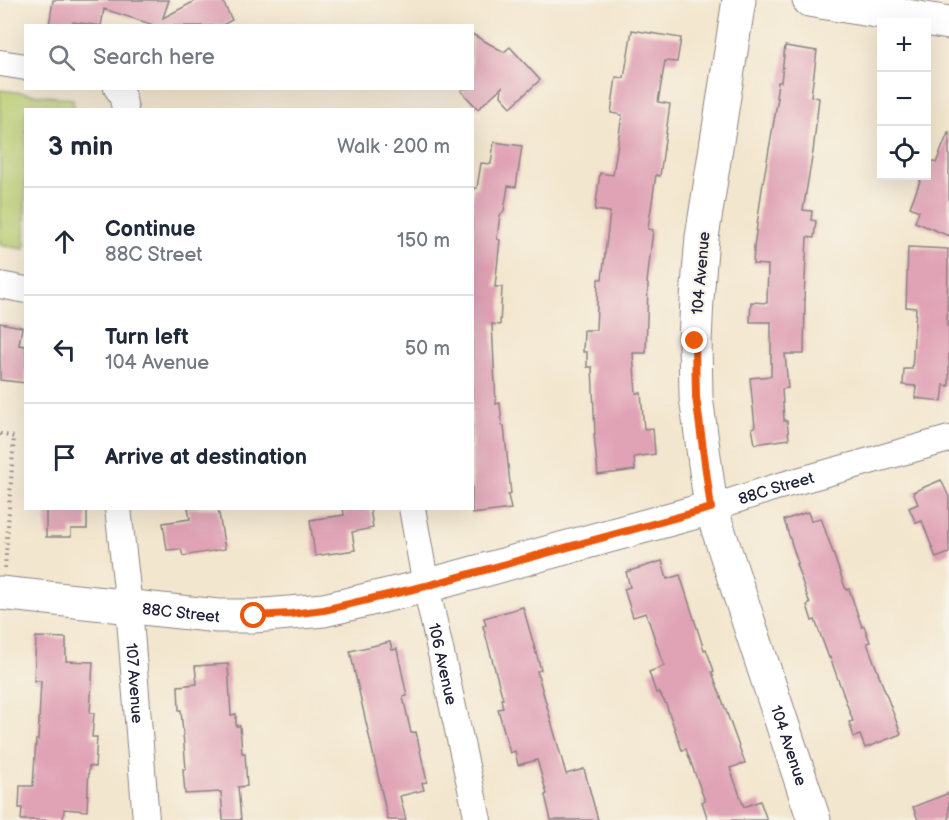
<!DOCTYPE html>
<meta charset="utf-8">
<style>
body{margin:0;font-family:"Balsamiq Sans",sans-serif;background:#f6f6f7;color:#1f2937}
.controls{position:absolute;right:18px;top:18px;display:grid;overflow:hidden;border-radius:0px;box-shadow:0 6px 24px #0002}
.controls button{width:54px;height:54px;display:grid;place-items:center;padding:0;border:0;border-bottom:2px solid #e0e1e3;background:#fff;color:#1f2937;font:30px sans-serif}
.stop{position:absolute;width:18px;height:18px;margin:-14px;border:4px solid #ea580c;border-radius:50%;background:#fff}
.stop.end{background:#ea580c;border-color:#fff;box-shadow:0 2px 6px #0008}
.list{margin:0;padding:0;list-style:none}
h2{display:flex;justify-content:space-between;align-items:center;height:78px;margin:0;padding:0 24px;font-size:26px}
h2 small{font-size:20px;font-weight:400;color:#747a83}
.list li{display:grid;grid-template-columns:39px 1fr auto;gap:18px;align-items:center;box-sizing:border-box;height:108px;padding:0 24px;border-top:2px solid #e0e1e3}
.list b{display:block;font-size:22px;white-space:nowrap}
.list p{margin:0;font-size:20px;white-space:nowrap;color:#747a83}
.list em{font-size:20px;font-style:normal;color:#747a83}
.icon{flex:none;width:33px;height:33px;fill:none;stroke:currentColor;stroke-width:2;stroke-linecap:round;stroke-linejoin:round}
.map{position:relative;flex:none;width:949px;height:820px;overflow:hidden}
.search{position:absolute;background:#fff;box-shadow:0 6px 24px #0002;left:24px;top:24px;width:450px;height:66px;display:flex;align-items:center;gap:15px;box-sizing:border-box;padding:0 21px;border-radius:0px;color:#747a83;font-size:22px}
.panel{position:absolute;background:#fff;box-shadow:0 6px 24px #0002;left:24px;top:108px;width:450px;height:402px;border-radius:0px}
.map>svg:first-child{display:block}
</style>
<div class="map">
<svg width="949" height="820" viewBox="0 0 949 820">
<rect width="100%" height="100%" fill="#f7f3e8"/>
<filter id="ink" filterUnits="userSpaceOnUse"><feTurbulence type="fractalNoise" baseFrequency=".0167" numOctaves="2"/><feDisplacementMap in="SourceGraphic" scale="12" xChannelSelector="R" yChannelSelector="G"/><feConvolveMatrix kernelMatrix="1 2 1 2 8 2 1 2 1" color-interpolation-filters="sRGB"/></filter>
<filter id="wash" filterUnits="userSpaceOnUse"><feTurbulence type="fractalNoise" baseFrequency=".008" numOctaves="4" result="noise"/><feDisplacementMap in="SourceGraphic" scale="24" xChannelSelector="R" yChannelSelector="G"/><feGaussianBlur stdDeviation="1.35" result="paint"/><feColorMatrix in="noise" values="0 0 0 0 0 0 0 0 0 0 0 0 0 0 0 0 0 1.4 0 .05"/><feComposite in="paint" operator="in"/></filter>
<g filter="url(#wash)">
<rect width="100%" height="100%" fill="#f3e6ce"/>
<polygon fill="#b9cd70" stroke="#6e7856" stroke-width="1.5" points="0,90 73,99 74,109 26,110 25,249 0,245"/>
<g id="blocks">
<g fill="#e0a2b5">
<polygon points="53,0 169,0 163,18 197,0 222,0 232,20 221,26 149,26 151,24 104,9 101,26 73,22 72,26 49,26"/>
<polygon points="632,30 681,38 677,62 665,61 658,102 670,104 660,176 656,175 648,229 653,230 647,283 648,284 646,353 633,353 636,393 641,393 644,429 653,428 655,454 634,457 635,470 598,475 594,434 595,434 592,367 587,367 587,352 583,352 584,330 596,330 598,279 602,279 610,212 595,210 600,173 613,175 622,115 611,113 616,77 624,78"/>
<polygon points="472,34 504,52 510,47 540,80 511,107 501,96 502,87 478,109 461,91 463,88 472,88"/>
<polygon points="785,46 817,51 811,96 819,98 813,152 803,210 812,211 811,220 816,221 814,238 807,237 804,299 805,299 804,354 785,354 788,388 782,389 784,421 787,421 789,439 755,444 752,428 755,427 750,378 771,376 771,322 750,322 751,302 767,303 768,265 753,264 754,247 762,189 778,98 776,97 778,82 781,82"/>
<polygon points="948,133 949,133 949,236 915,222 919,211 910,207 922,176 927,176 927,159 936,163"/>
<polygon points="494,142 522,146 516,187 508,186 504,211 500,215 497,239 500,240 495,287 502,287 500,325 492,324 496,404 500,403 502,426 504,426 511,494 508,495 511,509 472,514 472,202 474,188 477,188 481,163 491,164"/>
<polygon points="908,247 948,249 947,326 949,326 949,386 944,385 942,401 915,398 916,386 903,385 904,369 912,369 916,308 906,307"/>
<polygon points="0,323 22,327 19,345 26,346 26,383 0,380"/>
<polygon points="941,480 949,497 949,553 936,558 922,521 916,523 909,508 918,504 913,492"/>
<polygon points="46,508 87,508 87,529 71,529 71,537 46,537"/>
<polygon points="188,508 218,508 225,549 183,556 181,549 167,550 163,523 190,519"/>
<polygon points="343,508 370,508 373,528 352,532 355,550 315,556 310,520 344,515"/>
<polygon points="808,512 811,521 821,518 846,590 849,589 862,627 864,626 870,642 867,643 901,734 865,748 860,735 854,737 849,722 853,721 830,657 829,658 815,620 812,621 807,605 810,604 796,564 798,563 784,520"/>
<polygon points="662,561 667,579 680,575 704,650 706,649 714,671 712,672 745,763 730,768 744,807 760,801 767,820 708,820 702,802 705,801 686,749 682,750 666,704 659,692 656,693 649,672 664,666 646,613 633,617 624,589 630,587 626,572"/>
<polygon points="523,607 541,670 537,671 566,774 584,769 598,820 551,820 545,795 547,794 537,760 518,765 515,751 510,753 498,709 503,708 501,699 503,699 483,626 486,625 484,618"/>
<polygon points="36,637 66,638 66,661 93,662 90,713 94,713 92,737 97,737 95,767 89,766 87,811 64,809 63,820 21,820 22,808 19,808 20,786 33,786 36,740 38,740 41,681 34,681"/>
<polygon points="390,642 392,650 397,649 407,696 403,697 411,733 416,732 427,782 422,783 424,790 400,796 406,820 388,820 350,651"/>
<polygon points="228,664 231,715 236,714 236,726 240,726 242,753 245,753 247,786 238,787 241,820 223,820 221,792 185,794 183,769 186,769 181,710 179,710 178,686 197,684 195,666"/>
<polygon points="949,793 949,820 918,820 913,807"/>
</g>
</g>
</g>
<g filter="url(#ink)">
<use href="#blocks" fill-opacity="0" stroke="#8a8484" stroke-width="1.5"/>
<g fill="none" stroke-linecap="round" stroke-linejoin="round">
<defs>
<g id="street">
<polyline points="0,63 26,67"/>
<path d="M117,88C122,93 124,102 125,110"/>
<polyline points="0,285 26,290"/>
<path id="s1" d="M118,508L129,607L146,820"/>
<path id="s2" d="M412,508L426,586L478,820"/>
<path id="s3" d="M711,508L776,487L949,439"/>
</g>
<g id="secondary">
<path id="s4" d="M739,0L702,237L697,299L695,341L696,397L711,508L814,820"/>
<polyline points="809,0 949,23"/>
<path id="s5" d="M0,593L218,616H254L324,610L426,586L711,508"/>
</g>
</defs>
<use href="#street" stroke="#8a8484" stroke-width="28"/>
<use href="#secondary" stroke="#8a8484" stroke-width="35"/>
<polyline stroke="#8a8484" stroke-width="4" stroke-dasharray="1.5 4.5" stroke-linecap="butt" points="0,434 14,437 5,569"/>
<use href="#street" stroke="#fff" stroke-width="26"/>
<use href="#secondary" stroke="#fff" stroke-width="33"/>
</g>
</g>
<g fill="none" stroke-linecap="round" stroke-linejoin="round" filter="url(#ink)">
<polyline stroke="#ea580c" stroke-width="8" points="254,616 291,614 324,610 426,586 711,508 696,397 695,341"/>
</g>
<g text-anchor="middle" stroke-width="4.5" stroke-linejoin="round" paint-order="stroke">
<g font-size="16" fill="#22223b" stroke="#f7f3e8">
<text transform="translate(700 273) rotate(-85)" y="6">104 Avenue</text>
<text dy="6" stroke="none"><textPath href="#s3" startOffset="68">88C Street</textPath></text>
<text dy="6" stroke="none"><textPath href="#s5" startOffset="182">88C Street</textPath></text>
<text dy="6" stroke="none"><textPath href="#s2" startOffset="159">106 Avenue</textPath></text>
<text dy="6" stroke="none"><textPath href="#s1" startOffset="176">107 Avenue</textPath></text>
<text dy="6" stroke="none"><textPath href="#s4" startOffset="762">104 Avenue</textPath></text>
</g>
</g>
</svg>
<div class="controls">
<button>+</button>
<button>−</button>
<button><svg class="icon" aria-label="locate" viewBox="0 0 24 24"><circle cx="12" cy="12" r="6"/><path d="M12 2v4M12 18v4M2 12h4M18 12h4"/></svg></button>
</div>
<div class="stop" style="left:254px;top:616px"></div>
<div class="stop end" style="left:695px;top:341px"></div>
<div class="search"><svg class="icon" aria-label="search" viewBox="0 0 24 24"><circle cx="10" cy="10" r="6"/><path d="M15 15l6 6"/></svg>Search here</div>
<section class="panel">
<h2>3 min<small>Walk · 200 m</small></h2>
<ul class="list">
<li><svg class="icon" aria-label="ahead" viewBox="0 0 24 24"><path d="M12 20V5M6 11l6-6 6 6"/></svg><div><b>Continue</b><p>88C Street</p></div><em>150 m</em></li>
<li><svg class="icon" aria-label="left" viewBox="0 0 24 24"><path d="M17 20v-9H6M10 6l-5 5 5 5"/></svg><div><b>Turn left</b><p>104 Avenue</p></div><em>50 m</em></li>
<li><svg class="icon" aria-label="arrive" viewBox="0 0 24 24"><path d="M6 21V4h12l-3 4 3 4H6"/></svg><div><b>Arrive at destination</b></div></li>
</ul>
</section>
</div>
